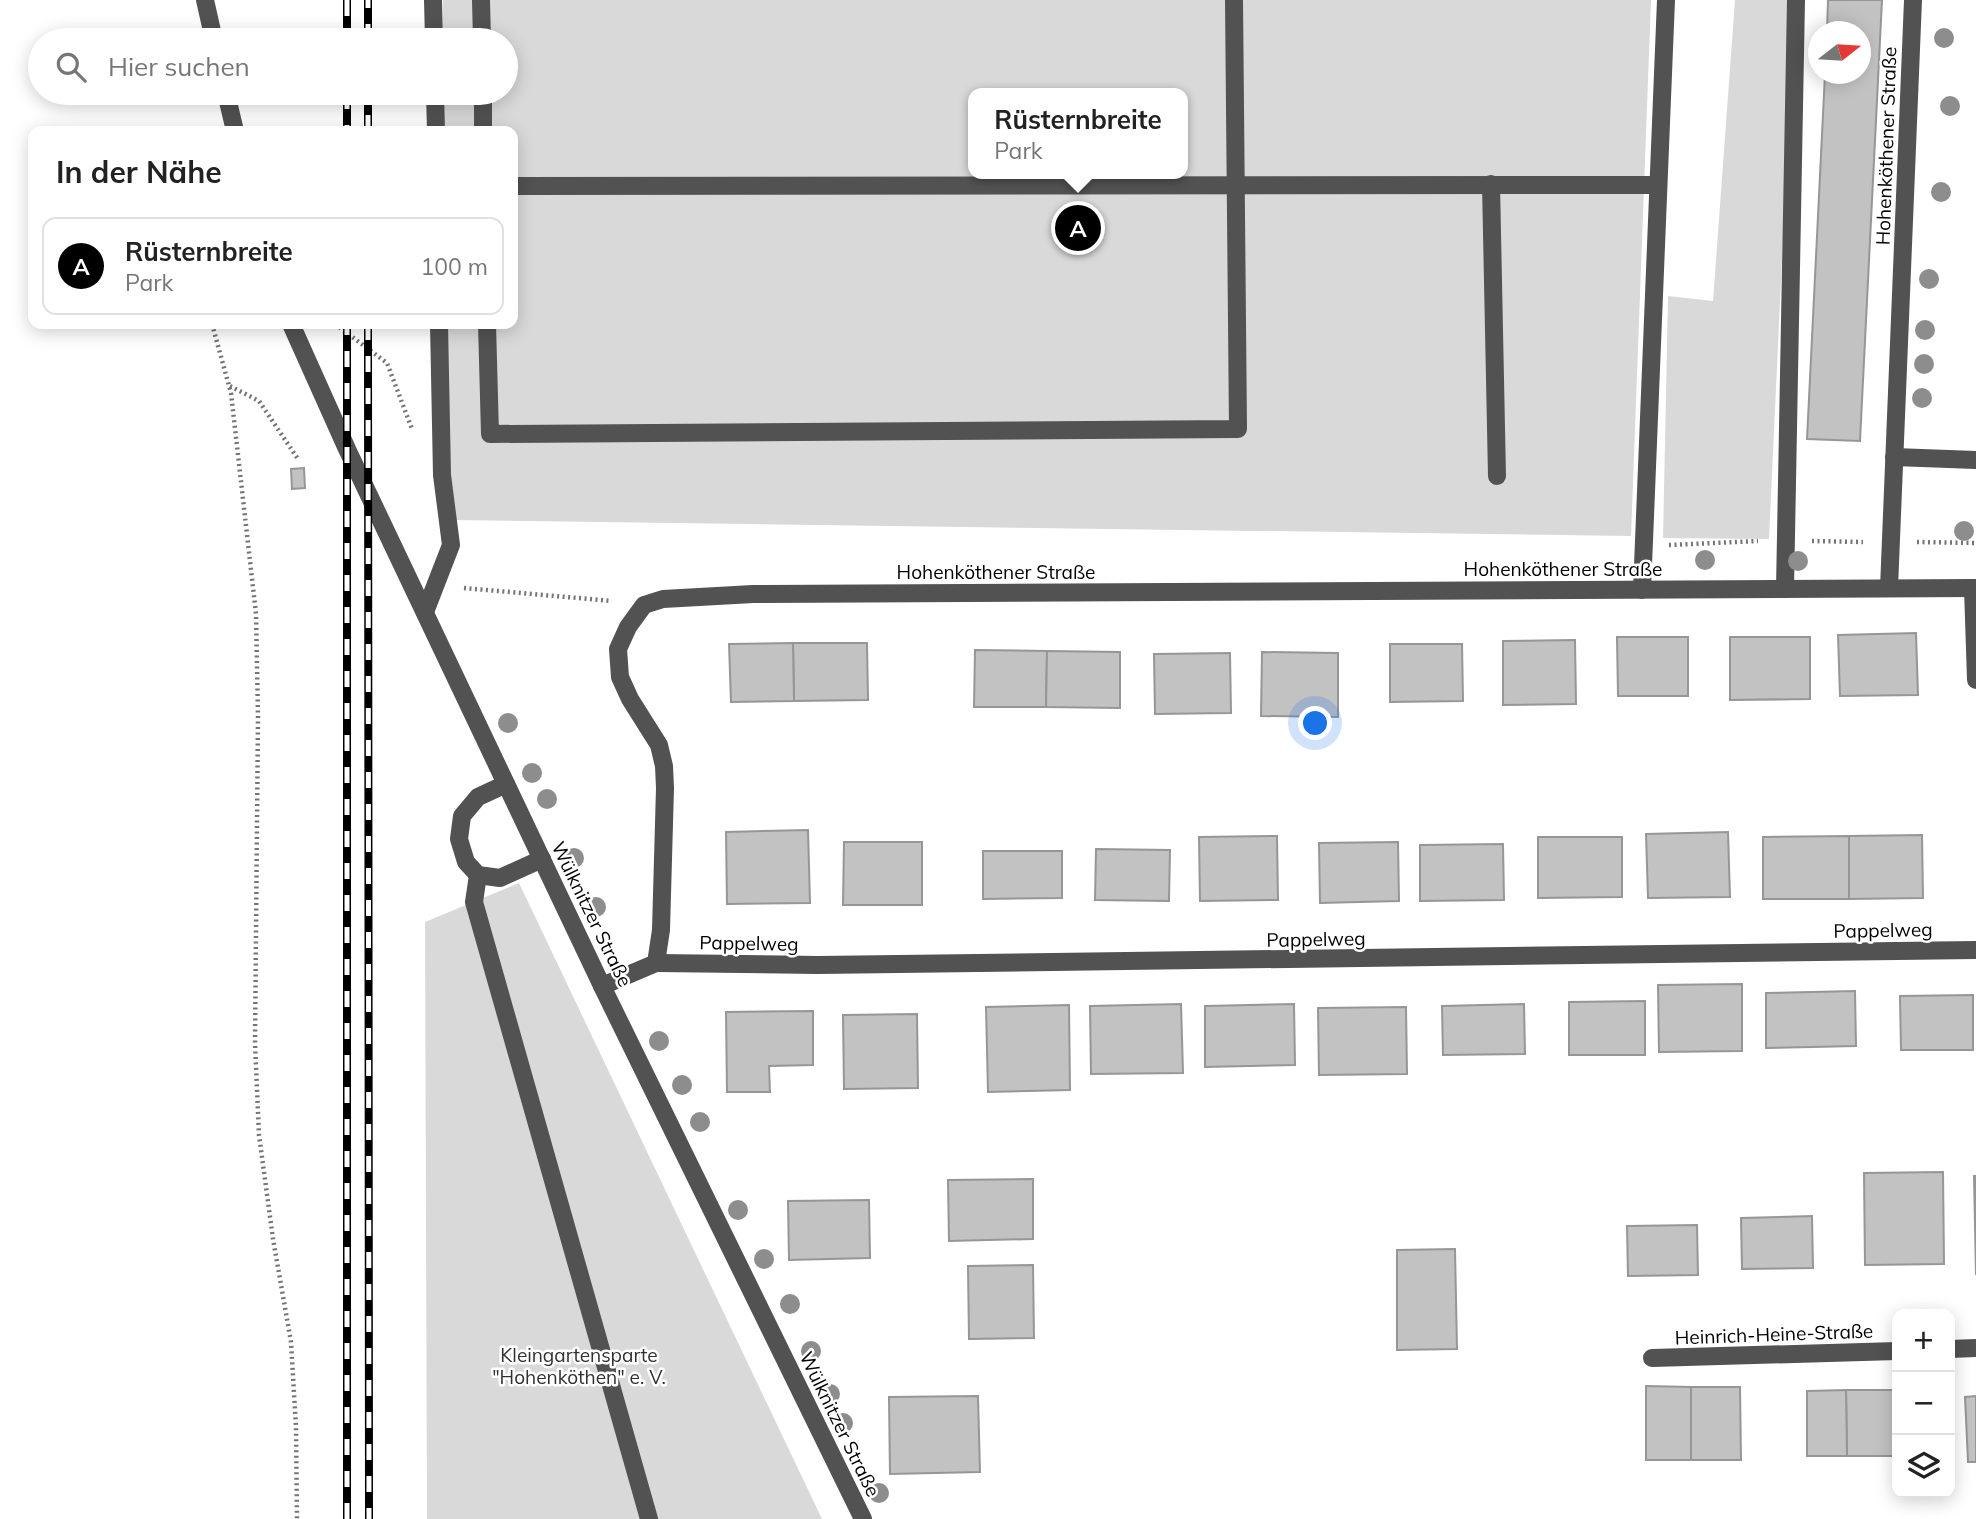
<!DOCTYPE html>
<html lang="de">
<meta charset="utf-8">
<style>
body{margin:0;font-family:Mulish,sans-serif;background:#f2f2f2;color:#222}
.controls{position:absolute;right:21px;bottom:21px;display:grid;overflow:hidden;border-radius:14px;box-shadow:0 4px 18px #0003}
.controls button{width:63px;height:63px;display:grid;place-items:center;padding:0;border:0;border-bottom:2px solid #e0e0e0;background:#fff;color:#222;font:35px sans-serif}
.compass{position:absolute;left:1808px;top:21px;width:63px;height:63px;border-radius:50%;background:#fff;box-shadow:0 4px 18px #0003;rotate:73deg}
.you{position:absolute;left:1316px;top:724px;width:24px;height:24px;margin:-18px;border:5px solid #fff;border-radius:50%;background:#1a73e8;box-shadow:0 0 0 10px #1a73e833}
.badge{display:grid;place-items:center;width:46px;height:46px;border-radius:50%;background:#000;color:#fff;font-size:23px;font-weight:700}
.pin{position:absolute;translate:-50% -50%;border:4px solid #fff;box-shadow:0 2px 7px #0006}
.popup{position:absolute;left:968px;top:88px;width:220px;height:91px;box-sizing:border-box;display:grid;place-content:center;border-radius:14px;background:#fff;filter:drop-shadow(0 2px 5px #0005);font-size:23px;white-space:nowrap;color:#767676}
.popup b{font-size:26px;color:#222}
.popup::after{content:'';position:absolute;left:50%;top:100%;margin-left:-14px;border:14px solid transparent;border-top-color:#fff}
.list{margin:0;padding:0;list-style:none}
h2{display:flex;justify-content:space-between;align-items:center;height:91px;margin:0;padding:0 28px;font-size:30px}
h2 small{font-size:23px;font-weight:400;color:#767676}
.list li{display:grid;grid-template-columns:46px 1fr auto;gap:21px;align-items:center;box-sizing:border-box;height:98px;margin:0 14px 14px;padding:0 14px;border:2px solid #e0e0e0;border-radius:14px}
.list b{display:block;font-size:26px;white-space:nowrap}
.list p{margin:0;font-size:23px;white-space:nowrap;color:#767676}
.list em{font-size:23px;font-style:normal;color:#767676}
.icon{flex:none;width:38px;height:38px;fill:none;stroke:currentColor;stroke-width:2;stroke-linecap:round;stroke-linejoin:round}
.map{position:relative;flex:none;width:1976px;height:1519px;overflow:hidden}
.search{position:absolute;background:#fff;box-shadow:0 4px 18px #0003;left:28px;top:28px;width:490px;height:77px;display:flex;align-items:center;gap:18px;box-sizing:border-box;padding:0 24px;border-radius:38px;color:#767676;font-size:26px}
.panel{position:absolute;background:#fff;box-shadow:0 4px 18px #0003;left:28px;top:126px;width:490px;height:203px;border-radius:14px}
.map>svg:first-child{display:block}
</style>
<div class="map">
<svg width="1976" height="1519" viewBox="0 0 1976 1519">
<rect width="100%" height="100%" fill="#fff"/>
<g fill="#d9d9d9" fill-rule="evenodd">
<path d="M443,0H1651L1631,536L447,520L445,324H513V131H444V93H506V40H443ZM973,93H1183V174H973Z"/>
<polygon points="1735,0 1794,0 1769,539 1663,538 1668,296 1713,301"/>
<polygon points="519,883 822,1519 427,1519 425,922"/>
</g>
<g fill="#c2c2c2" stroke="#969696" stroke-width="2">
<polygon points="1828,0 1882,0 1860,441 1807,439 1825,74 1860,74 1860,32 1827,32"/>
<polygon points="304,468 305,488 292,489 291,469"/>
<polygon points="1916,633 1918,695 1840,696 1838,635"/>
<polygon points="1617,637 1688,637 1688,696 1618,696"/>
<polygon points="1730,637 1810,637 1810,699 1730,700"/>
<polygon points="1575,640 1576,704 1503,705 1503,641"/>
<polygon points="793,643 867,643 868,700 794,701"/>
<polygon points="793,643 794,701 731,702 729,644"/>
<polygon points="1390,644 1462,644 1463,701 1390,702"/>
<polygon points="975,650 1047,651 1046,707 974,707"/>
<polygon points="1047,651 1120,652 1120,708 1046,707"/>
<polygon points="1262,652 1338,653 1338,717 1261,716"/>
<polygon points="1230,653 1231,713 1155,714 1154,654"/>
<polygon points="808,830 810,903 727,904 726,832"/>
<polygon points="1728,832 1730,897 1648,898 1646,834"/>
<polygon points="1922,835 1923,898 1849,899 1849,836"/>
<polygon points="1277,836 1278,900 1200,901 1199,837"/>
<polygon points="1849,836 1849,899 1763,899 1763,837"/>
<polygon points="1538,837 1622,837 1622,897 1538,898"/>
<polygon points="844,842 922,842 922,905 843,905"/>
<polygon points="1398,842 1399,901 1320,903 1319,843"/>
<polygon points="1503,844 1504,900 1420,901 1420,845"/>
<polygon points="1096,849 1170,850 1169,901 1095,900"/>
<polygon points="983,851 1062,851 1062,898 983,899"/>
<polygon points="1742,984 1742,1051 1659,1052 1658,985"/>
<polygon points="1855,991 1856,1046 1766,1048 1766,993"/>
<polygon points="1973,995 1973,1050 1901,1050 1900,996"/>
<polygon points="1645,1001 1645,1055 1569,1055 1569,1002"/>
<polygon points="1181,1004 1183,1073 1091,1074 1090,1006"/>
<polygon points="1294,1004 1295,1065 1205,1067 1205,1006"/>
<polygon points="1524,1004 1525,1054 1443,1055 1442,1006"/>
<polygon points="1069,1005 1070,1090 988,1092 986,1007"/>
<polygon points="1406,1007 1407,1074 1319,1075 1318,1008"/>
<polygon points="813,1011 813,1065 769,1066 770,1092 727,1092 726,1012"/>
<polygon points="917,1014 918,1088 844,1089 843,1015"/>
<polygon points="1943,1172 1944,1264 1865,1265 1864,1173"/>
<polygon points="1974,1176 1976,1176 1976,1275"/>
<polygon points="1033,1179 1033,1239 949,1241 948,1180"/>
<polygon points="869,1200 870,1258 789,1260 788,1201"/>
<polygon points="1812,1216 1813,1268 1742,1269 1741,1218"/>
<polygon points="1697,1225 1698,1275 1628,1276 1627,1226"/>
<polygon points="1455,1249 1457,1349 1397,1350 1397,1250"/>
<polygon points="1033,1265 1034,1338 969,1339 968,1266"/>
<polygon points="1646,1386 1691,1387 1691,1460 1646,1460"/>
<polygon points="1691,1387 1740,1387 1741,1460 1691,1460"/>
<polygon points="1846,1390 1895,1390 1896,1456 1847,1456"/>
<polygon points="1846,1390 1847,1456 1807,1456 1807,1391"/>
<polygon points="978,1396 980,1472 890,1474 889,1397"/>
<polygon points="1976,1396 1976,1462 1968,1462 1965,1397"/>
</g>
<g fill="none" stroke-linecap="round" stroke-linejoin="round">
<g stroke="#747474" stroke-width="4.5" stroke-dasharray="2 3.5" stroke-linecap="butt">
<polyline points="212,324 231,393 256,614 258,716 255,1043 259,1135 273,1239 291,1342 296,1427 297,1519"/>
<polyline points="335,324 387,363 412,429"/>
<polyline points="230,386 259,401 298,459"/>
<polyline points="1812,541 1863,542"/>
<polyline points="1917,542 1976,543"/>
<polyline points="1669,545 1758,541"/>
<polyline points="464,588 612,601"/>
</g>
<g stroke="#525252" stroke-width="18">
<polyline points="205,0 214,40"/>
<polyline points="433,0 434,40"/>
<polyline points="481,0 482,40"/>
<polyline points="226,93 235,131"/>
<polyline points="435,93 436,131"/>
<polyline points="483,93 483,131"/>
<polyline points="1491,184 1497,476"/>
<polyline points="513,186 1658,185"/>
<polyline points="291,324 347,449 602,986 863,1519"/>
<polyline points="487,324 490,434 1238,429 1234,0"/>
<polyline points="1894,457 1976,460"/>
<polyline points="1889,588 1913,0"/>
<polyline points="1973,588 1976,680"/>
<polyline points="1785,589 1796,0"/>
<polyline points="1642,590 1666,0"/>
<polyline points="425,612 451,545 442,475 439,324"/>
<polyline points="506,784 478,797 462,816 459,839 466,862 478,875 500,878 542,859"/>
<polyline points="478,875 474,902 649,1519"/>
<polyline points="656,963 818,965 1976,950"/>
<polyline points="602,986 656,963 661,930 665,788 664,766 659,745 630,699 620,677 618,649 628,627 644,605 663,599 753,594 1976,588"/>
<polyline points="1950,1349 1976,1348"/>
<polyline points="1652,1358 1897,1351"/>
</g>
<defs>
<g id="rail">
<polyline points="347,0 347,40"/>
<polyline points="368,40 368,0"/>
<polyline points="347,93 347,131"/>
<polyline points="368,131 368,93"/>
<polyline points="368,324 369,1519"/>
<polyline points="347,1519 347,324"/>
</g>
</defs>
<use href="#rail" stroke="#000" stroke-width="8"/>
<use href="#rail" stroke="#fff" stroke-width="5" stroke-dasharray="16" stroke-linecap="butt"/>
</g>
<g fill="#8d8d8d">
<circle cx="1944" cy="38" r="10"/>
<circle cx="1950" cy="106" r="10"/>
<circle cx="1941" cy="192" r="10"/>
<circle cx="1929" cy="279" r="10"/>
<circle cx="1925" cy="330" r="10"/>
<circle cx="1924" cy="364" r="10"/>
<circle cx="1922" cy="398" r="10"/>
<circle cx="1964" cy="531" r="10"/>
<circle cx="1705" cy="560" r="10"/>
<circle cx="1798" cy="561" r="10"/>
<circle cx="508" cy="723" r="10"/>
<circle cx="532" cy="773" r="10"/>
<circle cx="547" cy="799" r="10"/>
<circle cx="574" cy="858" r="10"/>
<circle cx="596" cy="907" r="10"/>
<circle cx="659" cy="1041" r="10"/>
<circle cx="682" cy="1085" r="10"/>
<circle cx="700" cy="1122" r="10"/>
<circle cx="738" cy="1210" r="10"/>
<circle cx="764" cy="1259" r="10"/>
<circle cx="790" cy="1304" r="10"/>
<circle cx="811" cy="1351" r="10"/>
<circle cx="830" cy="1394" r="10"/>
<circle cx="843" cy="1423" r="10"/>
<circle cx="879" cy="1493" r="10"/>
</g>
<g text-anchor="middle" stroke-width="5" stroke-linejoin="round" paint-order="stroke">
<g font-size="19" fill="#000" stroke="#fff">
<text transform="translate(1886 146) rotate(-88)" y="7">Hohenköthener Straße</text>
<text x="1563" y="576">Hohenköthener Straße</text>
<text x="996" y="579">Hohenköthener Straße</text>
<text transform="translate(592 914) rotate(64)" y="7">Wülknitzer Straße</text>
<text transform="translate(1883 930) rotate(-1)" y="7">Pappelweg</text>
<text transform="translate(1316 939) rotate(-1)" y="7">Pappelweg</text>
<text transform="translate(749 943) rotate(1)" y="7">Pappelweg</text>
<text transform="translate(1774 1334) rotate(-2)" y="7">Heinrich-Heine-Straße</text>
<text transform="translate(840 1424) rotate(64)" y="7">Wülknitzer Straße</text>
</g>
<g font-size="19" fill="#303030" stroke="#fff">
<text x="579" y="1362">Kleingartensparte<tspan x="579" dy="22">"Hohenköthen" e. V.</tspan></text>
</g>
</g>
</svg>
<div class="controls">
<button>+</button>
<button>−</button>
<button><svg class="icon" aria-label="layers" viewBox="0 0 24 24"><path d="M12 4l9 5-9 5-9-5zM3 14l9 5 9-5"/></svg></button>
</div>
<svg class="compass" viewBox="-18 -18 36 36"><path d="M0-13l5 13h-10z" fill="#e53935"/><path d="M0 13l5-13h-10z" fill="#767676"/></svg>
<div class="you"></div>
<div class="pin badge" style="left:1078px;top:228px">A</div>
<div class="popup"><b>Rüsternbreite</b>Park</div>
<div class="search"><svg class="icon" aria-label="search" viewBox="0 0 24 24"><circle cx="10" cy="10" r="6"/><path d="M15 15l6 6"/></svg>Hier suchen</div>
<section class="panel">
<h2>In der Nähe<small></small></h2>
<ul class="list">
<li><span class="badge">A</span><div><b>Rüsternbreite</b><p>Park</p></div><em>100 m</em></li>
</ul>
</section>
</div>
